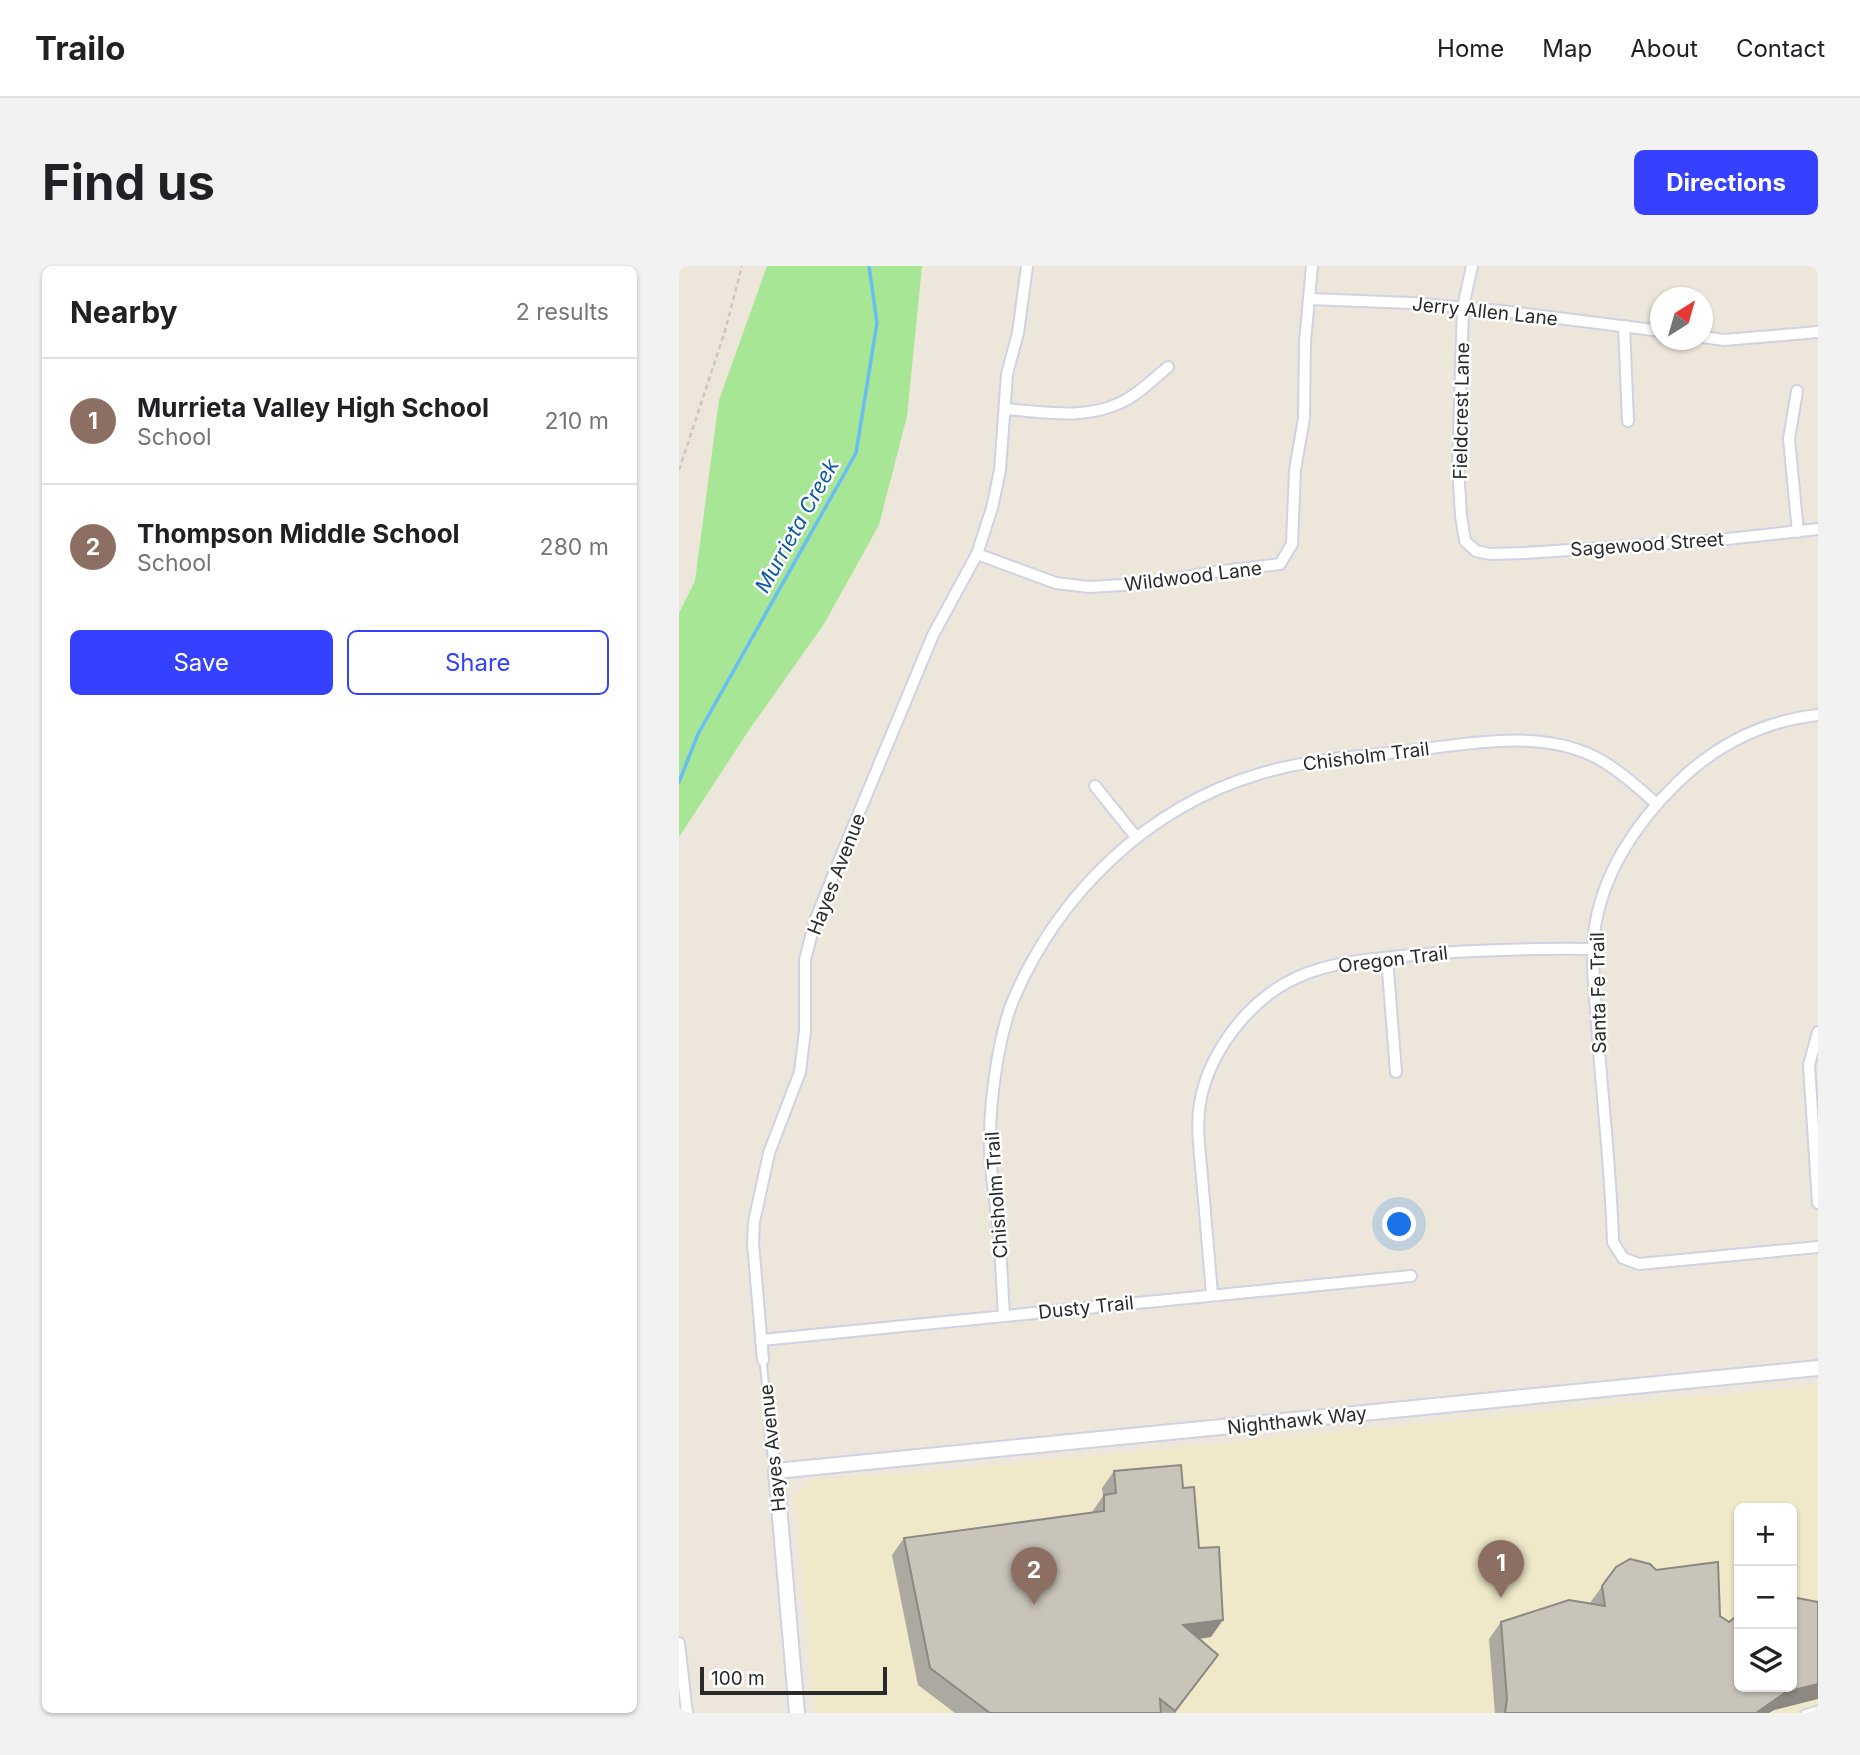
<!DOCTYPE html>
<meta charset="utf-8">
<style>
body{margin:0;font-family:Inter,sans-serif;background:#f2f2f2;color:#202124}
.controls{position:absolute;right:21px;bottom:21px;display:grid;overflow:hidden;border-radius:10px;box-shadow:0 2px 5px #0004}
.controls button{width:63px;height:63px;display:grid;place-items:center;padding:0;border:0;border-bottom:2px solid #e0e0e0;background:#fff;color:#202124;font:35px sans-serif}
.compass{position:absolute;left:971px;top:21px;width:63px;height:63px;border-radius:50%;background:#fff;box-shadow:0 2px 5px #0004;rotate:37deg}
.scale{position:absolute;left:21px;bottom:18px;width:187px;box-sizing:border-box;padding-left:7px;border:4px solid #2a2a2a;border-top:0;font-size:19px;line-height:24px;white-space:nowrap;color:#2a2a2a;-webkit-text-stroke:5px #fff;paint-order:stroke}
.you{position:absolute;left:721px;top:959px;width:24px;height:24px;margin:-18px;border:5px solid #fff;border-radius:50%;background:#1a73e8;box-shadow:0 0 0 10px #1a73e833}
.badge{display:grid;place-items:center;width:46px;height:46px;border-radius:50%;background:#3541ff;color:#fff;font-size:23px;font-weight:700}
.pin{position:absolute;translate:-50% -58px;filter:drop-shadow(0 2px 4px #0008)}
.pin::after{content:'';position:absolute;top:37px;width:24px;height:21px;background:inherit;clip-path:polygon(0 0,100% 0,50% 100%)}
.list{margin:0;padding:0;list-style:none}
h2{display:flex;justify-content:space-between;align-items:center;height:91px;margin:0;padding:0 28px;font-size:30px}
h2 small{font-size:23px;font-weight:400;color:#757577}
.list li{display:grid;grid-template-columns:46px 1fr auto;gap:21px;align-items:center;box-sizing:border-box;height:126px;padding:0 28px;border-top:2px solid #e0e0e0}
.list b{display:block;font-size:26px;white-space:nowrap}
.list p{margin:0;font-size:23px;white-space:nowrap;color:#757577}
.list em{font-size:23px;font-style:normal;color:#757577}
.actions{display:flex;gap:14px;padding:21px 28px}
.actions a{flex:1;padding:16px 0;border:2px solid #3541ff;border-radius:10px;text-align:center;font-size:24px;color:#3541ff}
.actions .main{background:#3541ff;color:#fff}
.icon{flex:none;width:38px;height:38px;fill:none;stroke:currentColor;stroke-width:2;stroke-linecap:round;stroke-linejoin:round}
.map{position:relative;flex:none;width:1139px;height:1447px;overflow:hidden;border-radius:10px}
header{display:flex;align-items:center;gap:42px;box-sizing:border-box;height:98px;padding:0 35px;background:#fff;border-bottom:2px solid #e0e0e0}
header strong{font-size:33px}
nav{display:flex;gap:38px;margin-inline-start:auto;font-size:24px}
.intro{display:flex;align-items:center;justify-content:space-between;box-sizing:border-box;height:168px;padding:0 42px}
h1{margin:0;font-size:49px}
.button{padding:18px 32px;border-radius:10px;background:#3541ff;color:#fff;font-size:24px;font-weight:700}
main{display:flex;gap:42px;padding:0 42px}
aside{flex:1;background:#fff;border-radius:10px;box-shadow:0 2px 5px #0004}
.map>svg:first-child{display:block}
</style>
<header>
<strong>Trailo</strong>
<nav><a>Home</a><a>Map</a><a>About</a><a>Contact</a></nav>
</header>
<div class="intro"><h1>Find us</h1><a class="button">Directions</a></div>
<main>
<aside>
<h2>Nearby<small>2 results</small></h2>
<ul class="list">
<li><span class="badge" style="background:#8d6e63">1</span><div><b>Murrieta Valley High School</b><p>School</p></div><em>210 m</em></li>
<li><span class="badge" style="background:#8d6e63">2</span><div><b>Thompson Middle School</b><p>School</p></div><em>280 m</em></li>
</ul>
<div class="actions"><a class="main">Save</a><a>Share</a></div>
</aside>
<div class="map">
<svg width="1139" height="1447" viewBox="0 0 1139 1447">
<rect width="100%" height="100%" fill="#ede7db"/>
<path fill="#efe8c9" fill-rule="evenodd" d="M1139,1119V1447H136L116,1230L132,1213L237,1207ZM1060,1242H1113V1421H1060Z"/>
<polygon fill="#a6e694" points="88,0 243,0 228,150 200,259 145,358 70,464 0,571 0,347 16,315 40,134"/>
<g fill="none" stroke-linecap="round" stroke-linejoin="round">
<polyline stroke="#68bdf4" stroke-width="3.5" points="0,516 19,468 177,187 198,57 190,0"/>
<defs>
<g id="service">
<polyline points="84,1094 91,1164"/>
<polyline points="1125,1447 1139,1443"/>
</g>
<g id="minor">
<polyline points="793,0 784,41 779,200 782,250 786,275 797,285 811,288 846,287 1039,274 1139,263"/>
<polyline points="631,33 732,37 823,45 982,65"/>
<polyline points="945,60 949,155"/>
<polyline points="1024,71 1045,74 1139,66"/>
<polyline points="1118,125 1110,173 1119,266"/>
<path d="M326,143C365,146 404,154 441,137C459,129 474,113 489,101"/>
<polyline points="298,288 377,317 410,321 475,317 527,307 601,298 613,278 616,204 625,152 626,75 633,0"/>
<path d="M1139,449C1085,455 1037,479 998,517C957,557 922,609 915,668C912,697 916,729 918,758C923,831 932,904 934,976L944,992L960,998L1139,981"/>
<polyline points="416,520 457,571"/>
<polyline points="708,692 717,806"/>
<polyline points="1139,766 1130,799 1139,937"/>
<path d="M533,1028C530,989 526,950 523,911C521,887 517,861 521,837C529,790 564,742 605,718C641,697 683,694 723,690C788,684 851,682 915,683"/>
<path d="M325,1049C323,1017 322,984 318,952C316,928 311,905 311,881C310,839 319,770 335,732C381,626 469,541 580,508C626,494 672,491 719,486C780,480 854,462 912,489C936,500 958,521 978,538"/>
<polyline points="82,1074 732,1010"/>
<polyline points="84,1094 74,977 75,956 90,887 121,806 126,765 126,694 136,655 162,590 254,369 298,288 313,242 321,204 328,108 339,67 348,0"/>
<polyline points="91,1164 97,1205"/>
<polyline points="0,1377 8,1447"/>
</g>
<polyline id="tertiary" points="118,1447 97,1205 1139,1102"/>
</defs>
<use href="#service" stroke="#d0d1e3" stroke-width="9"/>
<use href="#minor" stroke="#d0d1e3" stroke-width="14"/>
<use href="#tertiary" stroke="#d0d1e3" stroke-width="18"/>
<polyline stroke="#c8c8c8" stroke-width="2.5" stroke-dasharray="5 3.5" stroke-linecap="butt" points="0,204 46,65 63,0"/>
<use href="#service" stroke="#fff" stroke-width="5"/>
<use href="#minor" stroke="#fff" stroke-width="10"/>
<use href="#tertiary" stroke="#fff" stroke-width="14"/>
</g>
<g fill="#aca9a0">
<polygon points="435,1205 504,1222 520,1282 532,1371 520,1373 539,1389 496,1447 276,1447 239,1419 213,1289 225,1272 413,1246 424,1230 423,1222"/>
<polygon points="937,1301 977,1304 1041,1350 1134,1434 1095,1444 1090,1447 816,1447 810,1373 822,1356 911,1337"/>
</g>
<g fill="#8c8982">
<polygon points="544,1354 532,1371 492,1376 504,1359"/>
<polygon points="539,1389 527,1406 495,1447 496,1445"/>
<polygon points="1139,1418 1139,1433 1095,1444 1090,1447 1077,1447 1107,1426"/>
</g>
<g fill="#c8c4ba" stroke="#8c8982" stroke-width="2">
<polygon points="502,1199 504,1222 515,1221 520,1282 540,1281 544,1354 504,1359 539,1389 496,1445 481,1433 482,1447 311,1447 251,1402 225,1272 425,1245 425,1229 437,1227 435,1205"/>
<polygon points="951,1293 971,1298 977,1304 1039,1296 1041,1350 1050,1356 1060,1348 1060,1421 1113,1421 1113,1331 1139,1336 1139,1418 1107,1426 1077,1447 826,1447 828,1433 822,1356 890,1334 926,1340 923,1320 937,1301"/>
</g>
<g text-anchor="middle" stroke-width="5" stroke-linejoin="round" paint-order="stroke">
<g font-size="19" fill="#2a2a2a" stroke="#fff">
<text transform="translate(806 45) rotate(6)" y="7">Jerry Allen Lane</text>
<text transform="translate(782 145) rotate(-89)" y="7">Fieldcrest Lane</text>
<text transform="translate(968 278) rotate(-4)" y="7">Sagewood Street</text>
<text transform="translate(514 310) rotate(-7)" y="7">Wildwood Lane</text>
<text transform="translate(687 490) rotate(-7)" y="7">Chisholm Trail</text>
<text transform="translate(157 608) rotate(-69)" y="7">Hayes Avenue</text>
<text transform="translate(714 693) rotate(-7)" y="7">Oregon Trail</text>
<text transform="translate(919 727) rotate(-91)" y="7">Santa Fe Trail</text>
<text transform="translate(317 929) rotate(-94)" y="7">Chisholm Trail</text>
<text transform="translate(407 1041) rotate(-6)" y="7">Dusty Trail</text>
<text transform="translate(618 1154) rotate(-6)" y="7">Nighthawk Way</text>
<text transform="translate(93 1182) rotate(-96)" y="7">Hayes Avenue</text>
</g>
<g font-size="21" font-style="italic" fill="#0758a0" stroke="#fff">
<text transform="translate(118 260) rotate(-61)" y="7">Murrieta Creek</text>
</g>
</g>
</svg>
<div class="controls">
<button>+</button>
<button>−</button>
<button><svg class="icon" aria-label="layers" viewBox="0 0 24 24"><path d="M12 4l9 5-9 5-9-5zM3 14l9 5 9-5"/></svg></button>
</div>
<svg class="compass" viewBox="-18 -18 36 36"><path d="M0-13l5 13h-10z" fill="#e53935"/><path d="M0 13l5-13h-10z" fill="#757577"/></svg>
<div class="scale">100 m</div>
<div class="you"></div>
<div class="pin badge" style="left:822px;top:1332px;background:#8d6e63">1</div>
<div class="pin badge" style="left:355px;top:1339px;background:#8d6e63">2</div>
</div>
</main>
